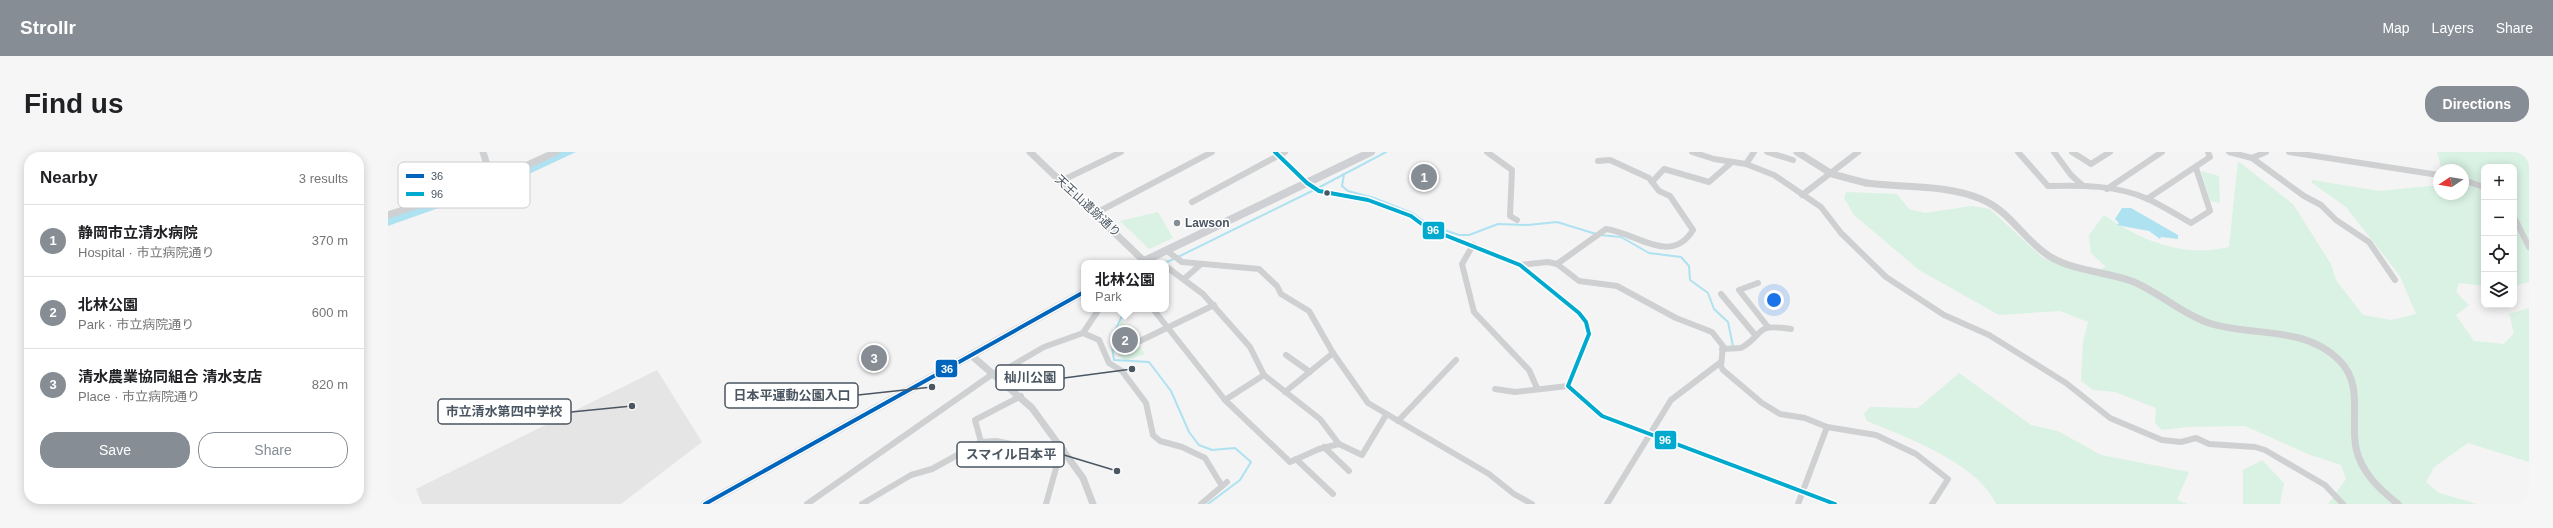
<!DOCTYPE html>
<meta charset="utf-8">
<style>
body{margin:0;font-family:Arial,"Noto Sans JP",sans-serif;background:#f6f6f6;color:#202124}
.controls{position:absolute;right:12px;top:12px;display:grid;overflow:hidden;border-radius:8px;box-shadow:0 2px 10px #0003}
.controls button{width:36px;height:36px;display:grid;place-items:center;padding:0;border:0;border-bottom:1px solid #e0e0e0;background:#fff;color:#202124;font:20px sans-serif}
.compass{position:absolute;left:2045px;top:12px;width:36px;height:36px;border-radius:50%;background:#fff;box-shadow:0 2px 10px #0003;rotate:258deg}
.you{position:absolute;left:1386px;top:148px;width:14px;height:14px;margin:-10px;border:3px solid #fff;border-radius:50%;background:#1a73e8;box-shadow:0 0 0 6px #1a73e833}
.badge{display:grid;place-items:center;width:26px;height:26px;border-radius:50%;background:#868d94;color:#fff;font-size:13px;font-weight:700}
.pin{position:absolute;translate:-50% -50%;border:2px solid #fff;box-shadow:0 1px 4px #0006}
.popup{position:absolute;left:693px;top:108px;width:88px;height:52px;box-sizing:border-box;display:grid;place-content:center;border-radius:8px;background:#fff;filter:drop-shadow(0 1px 3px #0005);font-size:13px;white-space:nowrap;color:#757577}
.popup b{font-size:15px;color:#202124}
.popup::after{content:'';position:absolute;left:50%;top:100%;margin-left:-8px;border:8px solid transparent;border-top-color:#fff}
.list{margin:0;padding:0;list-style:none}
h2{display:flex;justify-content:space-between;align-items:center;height:52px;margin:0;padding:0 16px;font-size:17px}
h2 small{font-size:13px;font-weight:400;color:#757577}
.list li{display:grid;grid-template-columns:26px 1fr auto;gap:12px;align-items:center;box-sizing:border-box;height:72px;padding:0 16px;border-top:1px solid #e0e0e0}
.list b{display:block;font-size:15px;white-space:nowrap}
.list p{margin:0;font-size:13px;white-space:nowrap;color:#757577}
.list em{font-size:13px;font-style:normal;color:#757577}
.actions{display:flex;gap:8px;padding:12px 16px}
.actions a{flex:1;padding:9px 0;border:1px solid #868d94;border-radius:16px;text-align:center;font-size:14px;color:#868d94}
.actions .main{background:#868d94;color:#fff}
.icon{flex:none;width:22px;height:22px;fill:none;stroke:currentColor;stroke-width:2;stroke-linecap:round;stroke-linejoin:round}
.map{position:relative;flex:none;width:2141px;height:352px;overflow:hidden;border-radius:16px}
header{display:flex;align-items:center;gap:24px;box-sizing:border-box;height:56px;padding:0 20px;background:#868d94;color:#fff}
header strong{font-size:19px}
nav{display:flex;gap:22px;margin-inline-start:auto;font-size:14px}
.intro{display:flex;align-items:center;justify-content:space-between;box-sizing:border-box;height:96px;padding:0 24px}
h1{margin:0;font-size:28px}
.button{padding:10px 18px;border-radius:16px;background:#868d94;color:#fff;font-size:14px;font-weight:700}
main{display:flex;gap:24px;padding:0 24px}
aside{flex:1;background:#fff;border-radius:16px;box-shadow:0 2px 10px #0003}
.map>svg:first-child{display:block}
</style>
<header>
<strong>Strollr</strong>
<nav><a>Map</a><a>Layers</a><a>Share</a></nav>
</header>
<div class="intro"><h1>Find us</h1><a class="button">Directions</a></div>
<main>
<aside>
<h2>Nearby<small>3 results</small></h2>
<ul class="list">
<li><span class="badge">1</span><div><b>静岡市立清水病院</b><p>Hospital · 市立病院通り</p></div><em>370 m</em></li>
<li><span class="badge">2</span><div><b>北林公園</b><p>Park · 市立病院通り</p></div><em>600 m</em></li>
<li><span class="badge">3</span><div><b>清水農業協同組合 清水支店</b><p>Place · 市立病院通り</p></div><em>820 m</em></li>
</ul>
<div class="actions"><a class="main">Save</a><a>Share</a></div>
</aside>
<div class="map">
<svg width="2141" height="352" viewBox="0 0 2141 352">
<rect width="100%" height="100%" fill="#f4f4f4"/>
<polygon fill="#e6e5e6" points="269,218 314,290 233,352 34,352 28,337"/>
<g fill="#d9f2e3">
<path d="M2049,0H2141V130L2126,134V15H2096V134L2071,131L2068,140L2081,153L2068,163L2086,189L2116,192L2126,181L2121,162L2141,156V310L2080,291L2046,315L2038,330L2051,341L2089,352H1940L1958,327L1953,313L1920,302L1857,274L1799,275L1774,278L1767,271L1768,256L1727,240L1705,238L1693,229L1695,190L1700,170L1672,159L1611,163L1531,118L1466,63L1456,46L1458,40L1509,42L1521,57L1537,61L1584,54L1602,57L1655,106L1699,122L1718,115L1703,101L1701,83L1716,63C1754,89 1795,106 1841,95L1850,9L1905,52L1943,112L1948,128L1975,163L2003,168L2028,162L2012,124L1958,55L1924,31V28L1991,39L2051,33V42H2075V18H2054Z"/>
<polygon points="1813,19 1831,24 1832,51 1822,49"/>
<polygon points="770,60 785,86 761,97 732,69"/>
<polygon points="733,168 757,202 738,209 731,204 726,191"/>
<path d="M1571,221L1643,273L1670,279L1713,303L1801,320L1789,348L1799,352H1608C1591,312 1518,285 1479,269L1476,262L1482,255L1530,256Z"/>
<polygon points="1874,308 1896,331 1892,352 1855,352 1855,318"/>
</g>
<polygon fill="#aee2f0" points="1734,56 1743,56 1790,83 1790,87 1773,85 1772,87 1761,79 1729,73 1731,71 1727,67"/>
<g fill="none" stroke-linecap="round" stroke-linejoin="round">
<g stroke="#aee2f0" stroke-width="2">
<polyline points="956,22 954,34 960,39 986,46 1024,61 1041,73 1071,83 1081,83 1110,72 1140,73 1169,70 1208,82"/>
<polyline points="930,36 998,0"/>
<polyline points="1212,83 1233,85 1261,101 1293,105 1301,114 1302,128 1320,141 1326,157 1340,170 1345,194"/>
<polyline points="790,105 926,38"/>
<polyline points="776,111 786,107"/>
<polyline points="737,157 723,188 726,208 761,210 783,239 801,280 811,293 824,298 847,296 863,310 852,328 820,352"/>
</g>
<polygon fill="#aee2f0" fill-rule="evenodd" points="172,0 188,0 126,29 0,74 0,66 118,23"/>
<g stroke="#ced0d2" stroke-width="6">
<polyline points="887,0 919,31 931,39 980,48 1023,64 1039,76 1132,113 1191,161 1198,170 1201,182 1180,234 1214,264 1447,352"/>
<polyline points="1099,0 1124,18 1122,64 1129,68"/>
<polyline points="1304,0 1326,7 1358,12 1386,23 1433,55 1453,81 1498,125 1556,163 1601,183 1678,231 1722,266 1774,288 1793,290 1808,286 1821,292 1867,295 1877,298 1937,333 1955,352"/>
<polyline points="1379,0 1405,8"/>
<path d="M1630,0L1660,34C1693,33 1729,33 1760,47C1775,54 1789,63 1803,71L1822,59L1808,16"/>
<polyline points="1666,0 1683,23 1694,33"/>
<polyline points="1684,0 1703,12 1722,0"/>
<polyline points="1841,0 1864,6 1916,44 1933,53 1948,68 1981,90 2007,128"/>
<polyline points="1901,0 2051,23"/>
<polyline points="1864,6 1878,0"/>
<polyline points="1358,12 1366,0"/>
<polyline points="2075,28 2096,35"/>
<polyline points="673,29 733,0"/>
<polyline points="1264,30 1276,17 1321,30 1344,10"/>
<polyline points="1719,37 1774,0"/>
<polyline points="1414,43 1470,0"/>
<polyline points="1759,47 1822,5 1820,0"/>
<polyline points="804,50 897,0"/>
<polyline points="708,61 824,0"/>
<polyline points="2126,65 2141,95"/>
<polyline points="1085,93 1074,112 1086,160 1141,218 1149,236"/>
<polyline points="779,99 794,110 871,117 889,134 893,142 921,159 945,201 980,251 1101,322 1126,342 1144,352"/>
<path d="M1169,112L1218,77C1249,81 1283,114 1305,78L1282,44L1271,39L1261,26L1222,8L1210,9"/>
<polyline points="1132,113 1160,110 1169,112 1191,129 1229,134 1288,166 1324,180 1335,194 1333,214 1335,218 1374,251 1392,262 1417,266 1439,275 1488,283 1528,302 1560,327 1544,352"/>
<polyline points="780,116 815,142 862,195 876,223 932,267 951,292"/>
<polyline points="796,127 812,113"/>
<polyline points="1370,131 1351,138 1380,175"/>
<polyline points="1333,142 1368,184"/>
<polyline points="765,157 837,248 902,310 931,297 951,292 974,303 998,263"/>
<polyline points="695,181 711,188 721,211 734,219 758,251 765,283 772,289 794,295 817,306 834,334"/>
<polyline points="752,189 826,153"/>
<path d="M1334,197L1353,196C1378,182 1364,171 1403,177"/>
<polyline points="898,203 922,220"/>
<polyline points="608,223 656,195 695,181 711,157"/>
<polyline points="1107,237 1127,240 1180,234"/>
<polyline points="897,240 945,201"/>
<polyline points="837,248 876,223"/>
<polyline points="1010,269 1068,208"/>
<polyline points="593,290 587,268 633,244"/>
<polyline points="936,295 961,319"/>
<polyline points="908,307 945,342"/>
<polyline points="419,352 606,221"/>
<polyline points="474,352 523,323 544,317 593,290 608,289 664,300 676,298"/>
<polyline points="658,352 670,309 664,300"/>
<polyline points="813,352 839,330"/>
<polyline points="1219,352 1283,248 1333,210"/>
<polyline points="1410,352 1439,275"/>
</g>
<g stroke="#ced0d2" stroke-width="7">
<polyline points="95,0 104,29"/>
<polyline points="642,0 756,109"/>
<path d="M1478,31C1516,36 1557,32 1593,47C1622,59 1636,88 1661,104C1687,120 1718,119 1746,130C1772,141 1794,162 1821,171C1863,185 1916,173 1951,208C1976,233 1962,265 1968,296C1973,320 1991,337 2010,352"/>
<polyline points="0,63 104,29 168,0"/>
<polyline points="583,203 644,256 695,326 705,352"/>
</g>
<g stroke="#ced0d4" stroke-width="8">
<polyline points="752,111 983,0"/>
<polyline points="317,352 696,140"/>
</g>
<polyline stroke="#ced0d2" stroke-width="7" points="1409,0 1444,22 1478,31"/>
<defs>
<polyline id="bus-1" points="317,352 696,140"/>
<polyline id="bus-2" points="887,0 919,31 931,39 980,48 1023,64 1039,76 1132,113 1191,161 1198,170 1201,182 1180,234 1214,264 1447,352"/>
</defs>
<use href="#bus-1" stroke="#fff" stroke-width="7"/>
<use href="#bus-2" stroke="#fff" stroke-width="7"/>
<use href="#bus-1" stroke="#0065bd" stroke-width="4"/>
<use href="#bus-2" stroke="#00a9ce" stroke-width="4"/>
</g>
<circle fill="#4a5661" stroke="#fff" stroke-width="1.5" cx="939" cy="41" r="3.5"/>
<circle fill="#868d94" stroke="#fff" stroke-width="1.5" cx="789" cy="71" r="4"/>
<g text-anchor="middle" stroke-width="3" stroke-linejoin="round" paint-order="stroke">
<g font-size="12" fill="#4a5661" stroke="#fff">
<text transform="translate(700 54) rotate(43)" y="4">天王山遺跡通り</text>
</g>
<g font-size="12" font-weight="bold" fill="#4a5661" stroke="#fff" text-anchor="start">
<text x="797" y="75">Lawson</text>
</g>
</g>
<rect x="10" y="10" width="132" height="46" rx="6" fill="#fff" stroke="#c9ccd0" stroke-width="1"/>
<rect x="18" y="22" width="18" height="4" fill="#0065bd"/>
<rect x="18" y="40" width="18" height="4" fill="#00a9ce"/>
<g font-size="11" fill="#4a5661">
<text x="43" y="28">36</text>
<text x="43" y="46">96</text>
</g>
<path fill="none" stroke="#4a5661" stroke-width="1.5" d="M744 217L676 226M544 235L470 243M244 254L183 260M729 319L676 303"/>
<g fill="#4a5661" stroke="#fff" stroke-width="1.5">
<circle cx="744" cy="217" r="4"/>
<circle cx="544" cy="235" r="4"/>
<circle cx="244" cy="254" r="4"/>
<circle cx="729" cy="319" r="4"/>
</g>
<g fill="#fff" stroke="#4a5661" stroke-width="1.5">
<rect x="608" y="213" width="68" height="25" rx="4"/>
<rect x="337" y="231" width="133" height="25" rx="4"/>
<rect x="50" y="247" width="133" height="25" rx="4"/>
<rect x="569" y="290" width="107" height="25" rx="4"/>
</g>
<g font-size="13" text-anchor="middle" font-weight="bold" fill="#4a5661">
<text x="642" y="230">杣川公園</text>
<text x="404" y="248">日本平運動公園入口</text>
<text x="116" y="264">市立清水第四中学校</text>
<text x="623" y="307">スマイル日本平</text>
</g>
<g stroke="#fff" stroke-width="1.5">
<rect x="1034" y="69" width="23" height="19" rx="4" fill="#00a9ce"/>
<rect x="547" y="207" width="23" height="19" rx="4" fill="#0065bd"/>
<rect x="1266" y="278" width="23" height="20" rx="4" fill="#00a9ce"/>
</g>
<g font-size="11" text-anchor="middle" font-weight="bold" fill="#fff">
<text x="1045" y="82">96</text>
<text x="559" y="221">36</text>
<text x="1277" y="292">96</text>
</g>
</svg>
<div class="controls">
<button>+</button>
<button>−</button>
<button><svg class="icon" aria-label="locate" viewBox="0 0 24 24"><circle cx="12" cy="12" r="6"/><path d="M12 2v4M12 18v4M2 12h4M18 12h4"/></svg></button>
<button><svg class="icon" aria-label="layers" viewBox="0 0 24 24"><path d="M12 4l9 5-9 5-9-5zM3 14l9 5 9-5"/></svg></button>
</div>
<svg class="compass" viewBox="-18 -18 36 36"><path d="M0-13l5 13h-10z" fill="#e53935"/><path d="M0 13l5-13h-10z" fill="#757577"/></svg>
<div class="you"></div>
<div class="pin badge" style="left:1036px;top:25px">1</div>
<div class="pin badge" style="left:737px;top:188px">2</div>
<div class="popup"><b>北林公園</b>Park</div>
<div class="pin badge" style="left:486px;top:206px">3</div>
</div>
</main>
